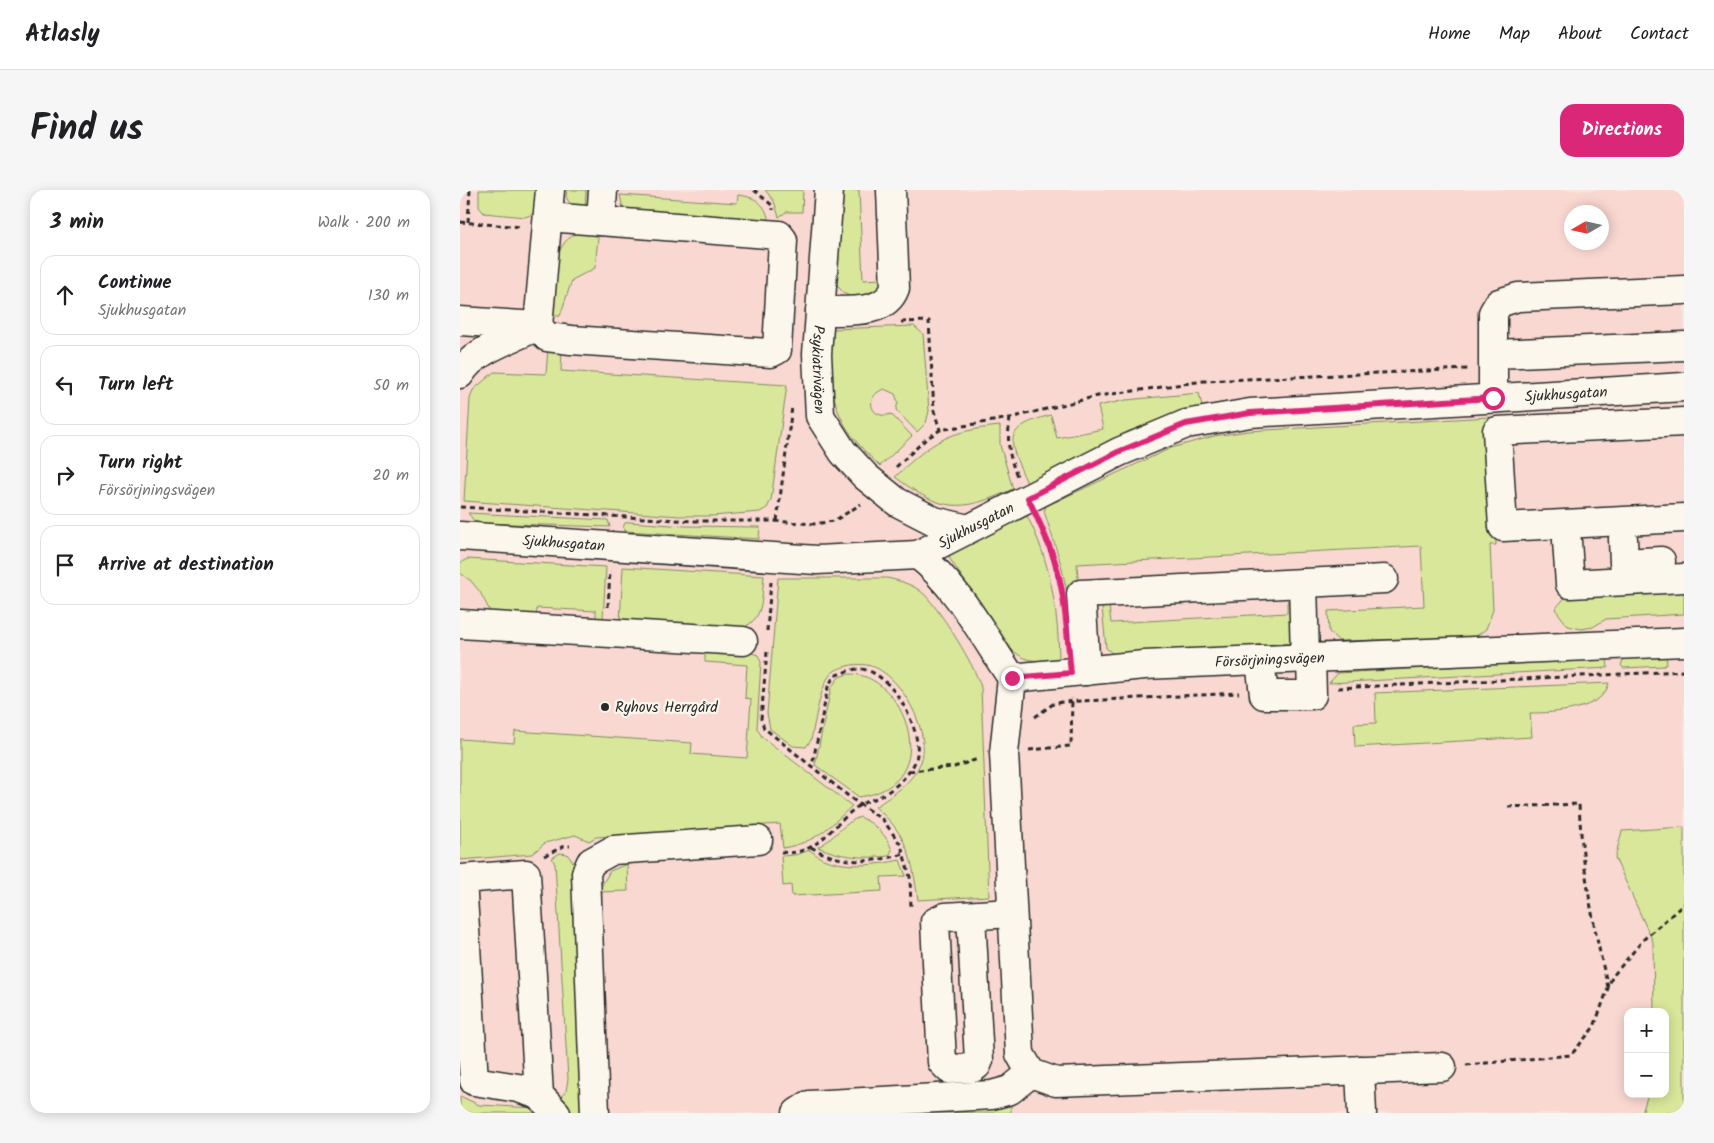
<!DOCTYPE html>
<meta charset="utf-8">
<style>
body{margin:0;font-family:Kalam,sans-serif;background:#f6f6f6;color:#202124}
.controls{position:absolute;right:15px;bottom:15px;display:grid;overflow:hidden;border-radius:10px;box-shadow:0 2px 12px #0003}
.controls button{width:45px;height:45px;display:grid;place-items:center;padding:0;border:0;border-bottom:1px solid #e0e0e0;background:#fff;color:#202124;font:25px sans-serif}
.compass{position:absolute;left:1104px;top:15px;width:45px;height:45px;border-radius:50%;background:#fff;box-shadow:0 2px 12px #0003;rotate:261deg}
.stop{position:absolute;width:15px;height:15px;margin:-11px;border:4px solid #db2777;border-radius:50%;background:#fff}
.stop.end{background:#db2777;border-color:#fff;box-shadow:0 1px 5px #0008}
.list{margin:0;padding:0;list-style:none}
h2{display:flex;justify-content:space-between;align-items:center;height:65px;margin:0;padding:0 20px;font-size:21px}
h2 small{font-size:16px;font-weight:400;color:#757577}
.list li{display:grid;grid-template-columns:32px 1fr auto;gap:15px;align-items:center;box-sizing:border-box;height:80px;margin:0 10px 10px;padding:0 10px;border:1px solid #e0e0e0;border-radius:15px}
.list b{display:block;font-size:19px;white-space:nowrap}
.list p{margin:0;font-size:16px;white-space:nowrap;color:#757577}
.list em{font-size:16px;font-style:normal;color:#757577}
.icon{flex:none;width:28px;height:28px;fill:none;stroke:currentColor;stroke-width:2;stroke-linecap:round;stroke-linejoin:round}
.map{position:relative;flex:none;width:1224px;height:923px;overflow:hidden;border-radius:15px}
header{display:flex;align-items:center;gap:30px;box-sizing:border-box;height:70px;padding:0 25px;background:#fff;border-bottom:1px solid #e0e0e0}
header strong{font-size:24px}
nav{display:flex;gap:28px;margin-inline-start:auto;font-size:18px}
.intro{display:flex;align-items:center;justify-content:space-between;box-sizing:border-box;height:120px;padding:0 30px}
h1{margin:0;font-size:35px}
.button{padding:12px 22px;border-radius:15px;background:#db2777;color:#fff;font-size:18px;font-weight:700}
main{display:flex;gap:30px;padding:0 30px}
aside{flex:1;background:#fff;border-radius:15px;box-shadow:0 2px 12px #0003}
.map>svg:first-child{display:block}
</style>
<header>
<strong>Atlasly</strong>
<nav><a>Home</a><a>Map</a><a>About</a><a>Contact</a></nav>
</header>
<div class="intro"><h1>Find us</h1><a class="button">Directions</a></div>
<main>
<aside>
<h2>3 min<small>Walk · 200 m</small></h2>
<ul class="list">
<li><svg class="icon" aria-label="ahead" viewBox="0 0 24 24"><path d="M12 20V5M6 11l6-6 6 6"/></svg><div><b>Continue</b><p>Sjukhusgatan</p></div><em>130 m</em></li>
<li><svg class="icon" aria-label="left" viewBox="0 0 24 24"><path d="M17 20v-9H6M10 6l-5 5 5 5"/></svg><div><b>Turn left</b></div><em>50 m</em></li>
<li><svg class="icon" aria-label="right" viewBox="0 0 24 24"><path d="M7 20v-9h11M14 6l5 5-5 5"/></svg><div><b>Turn right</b><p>Försörjningsvägen</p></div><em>20 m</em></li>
<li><svg class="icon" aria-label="arrive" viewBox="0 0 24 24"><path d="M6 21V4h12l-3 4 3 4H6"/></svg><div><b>Arrive at destination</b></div></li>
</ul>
</aside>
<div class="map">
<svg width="1224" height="923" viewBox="0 0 1224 923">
<rect width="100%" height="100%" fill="#fae5dc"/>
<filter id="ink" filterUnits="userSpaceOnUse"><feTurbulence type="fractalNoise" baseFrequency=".02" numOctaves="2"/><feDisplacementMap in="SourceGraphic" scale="10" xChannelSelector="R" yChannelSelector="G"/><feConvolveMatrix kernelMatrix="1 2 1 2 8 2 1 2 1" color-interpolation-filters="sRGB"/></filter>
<g filter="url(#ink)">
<path fill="#f9d8d1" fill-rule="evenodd" d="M0,0H1224V923H0ZM1112,22H1142V52H1112ZM1168,822H1205V904H1168Z"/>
<g fill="#d8e79a" stroke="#828962">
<polygon points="19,0 80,0 74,24 65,27 24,23 19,17"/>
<polygon points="107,0 126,0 125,20 114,20 106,7"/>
<polygon points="305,0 343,0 342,22 326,22 319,27 314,11"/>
<path d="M382,0H399L403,90L422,89L417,103C397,108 386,112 375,91Z"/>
<path d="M160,5L277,13L278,5C296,7 305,13 309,31L163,19Z"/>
<path d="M139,38L135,78L112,90L100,126H92C95,87 86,41 139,38Z"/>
<path d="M454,136L463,144L469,221L466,233L457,242L436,220L438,212L435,204L424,199C402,207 412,231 431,224L452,246L420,276C370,230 369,204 372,139Z"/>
<polygon points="88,159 102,160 101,181 327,195 311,310 307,318 300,322 252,326 220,326 4,311 10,209 13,200 34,182 86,184"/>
<path d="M739,203L742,216L669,241L567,293C548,251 541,238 591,225L597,248L643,239L638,216L666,210Z"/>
<polygon points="1030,227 1036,355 1030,355 1033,420 1026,439 1014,448 879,451 869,442 868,421 964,416 961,356 617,374 619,403 607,403 601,374 584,321 586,316 711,258 754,246 788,241"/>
<path d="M540,236V255L553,299C500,323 482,322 435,287C472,251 488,241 540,236Z"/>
<polygon points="8,323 148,330 150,337 21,333 15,332"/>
<path d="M567,326C590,369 598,420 599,469C576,471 566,474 548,456L490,369L489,364Z"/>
<polygon points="170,332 225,336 300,337 299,349 165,341 163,337 165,333"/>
<polygon points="7,369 146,377 143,428 140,432 136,433 136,421 77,418 76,428 33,427 20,402 11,391 0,383 0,373"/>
<path d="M163,377L304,386C301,411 305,430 278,440L160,432Z"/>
<path d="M318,388H427C441,391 455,395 465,405C482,423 514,474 521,497L529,706L458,710C452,669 448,644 415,617C433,605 452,593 461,572C471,545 446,497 423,482C413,474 399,473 387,476C381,478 375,479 370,485C360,497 355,533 351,550L346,557L333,556L310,539L307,523Z"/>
<polygon points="1224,398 1224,424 1146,429 1133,437 1121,439 1108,436 1095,419 1108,404"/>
<polygon points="830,406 831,457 657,467 646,458 642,417 649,416 651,433 827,423 827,413"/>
<path d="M248,460L292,463L298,465L301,472L297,538L302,547L392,616C368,638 357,652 323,658L320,634L136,647L129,651L115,645L85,653L72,664L0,670V549L54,553L55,541L232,553L231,564L287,568L291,509L285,508L287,475L245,472V464Z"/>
<polygon points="1206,465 1207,473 1204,476 1163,478 1161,475 1164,468"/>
<polygon points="1147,468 1148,478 869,493 878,483"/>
<path d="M388,484C444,481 488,595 399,607L355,575L371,498L379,487Z"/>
<path d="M1149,493C1143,521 1093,523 1070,523L1072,547L895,557L894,534L916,533L915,503Z"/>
<path d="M400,627C415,634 427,645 432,660L429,666C405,669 380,667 358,657C374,649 383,633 400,627Z"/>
<polygon points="1224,637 1224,923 1182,923 1188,904 1205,904 1205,822 1194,822 1193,752 1155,668 1162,641"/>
<path d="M350,660C355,664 361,669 366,670C389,678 417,675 440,670L446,686L421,687L422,701L332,706L331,695L323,696L321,666L335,665Z"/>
<polygon points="100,663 107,664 116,676 128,923 110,923 99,909 106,901 108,889 95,674 92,668"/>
<polygon points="167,674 168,701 138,702 150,681"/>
<polygon points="0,906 19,915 76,918 85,923 0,923"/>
<polygon points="551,916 551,923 429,923"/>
</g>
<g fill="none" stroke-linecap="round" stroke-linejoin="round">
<defs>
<g id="minor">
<path id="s1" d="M369,0L357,164L360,226L383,262L405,286L437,312L474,331L508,339"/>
<polyline points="141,31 143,0"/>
<path d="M360,121C385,120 425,126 435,98L431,0"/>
<polyline points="0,131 78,136 90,0"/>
<polyline points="1034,164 1224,156"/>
<path d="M0,184C15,159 52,149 78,136L87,147L111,150L311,163L317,160L323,50L319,45L88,27"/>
<polyline points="1033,208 1033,123 1039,113 1058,107 1224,100"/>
<polyline points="1224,232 1037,241 1043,337 1224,328"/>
<path id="s2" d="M0,346L357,370L458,365L659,262L726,234L790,223L1224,197"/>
<polyline points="1163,349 1164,373 1201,371"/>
<polyline points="1107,351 1110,394 1224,388"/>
<path id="s3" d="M458,365C497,395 524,447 552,488L684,475L1224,452"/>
<polyline points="843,393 845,468"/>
<polyline points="0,434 283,451"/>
<polyline points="800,470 804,505 852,505 851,468"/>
<polyline points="626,481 621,404 924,389"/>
<polyline points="552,488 544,563 560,864 571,883 596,892 982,877"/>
<polyline points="511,726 519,870 517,875 513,878 489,879 482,872 475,732 485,727 552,723"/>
<polyline points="900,880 902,923"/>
<polyline points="79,905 66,684 2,689 14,891 58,898 79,905 96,923"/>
<polyline points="135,923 126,683 131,672 153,660 298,650"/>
<polyline points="337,923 349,915 532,905 550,900 571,883"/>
</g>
</defs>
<use href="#minor" stroke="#2b2b2b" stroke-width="31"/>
<g stroke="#2b2b2b" stroke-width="3" stroke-dasharray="5 4" stroke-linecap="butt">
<polyline points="294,0 313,16 313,20"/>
<polyline points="0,32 62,37"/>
<polyline points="8,32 10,0"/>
<polyline points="441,132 469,131 474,221 480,240"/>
<path d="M550,228C547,251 548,265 557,286"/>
<polyline points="436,277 466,249 480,240 550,228 638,206 744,191 1008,179"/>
<polyline points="0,317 234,331 314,331 354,334 374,331 401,314"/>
<polyline points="317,331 332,217"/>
<polyline points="579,332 595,373 598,390"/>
<polyline points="148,417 150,381"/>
<polyline points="307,441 311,392"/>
<polyline points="307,462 301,529 304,538 392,609 423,630 441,655 450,687 451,719"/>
<polyline points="878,498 1224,481"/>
<polyline points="575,527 593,514 602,512 779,503"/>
<polyline points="569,560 611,556 612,508"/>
<polyline points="449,581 494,577 518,569"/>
<path d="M1048,617L1119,614C1122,676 1133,736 1148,797"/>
<path d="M351,657C380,675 412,673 444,664"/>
<path d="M321,662C357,668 374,632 400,615C405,612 411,610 417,608C432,601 448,587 455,572C467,544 431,480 400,479C391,479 382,483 374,486L368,497L352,576"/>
<polyline points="84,666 104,656 110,656"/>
<polyline points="1006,875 1111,865 1134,837 1152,787 1184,749 1224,714"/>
</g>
<use href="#minor" stroke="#fbf7ec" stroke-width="28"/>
</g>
</g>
<g fill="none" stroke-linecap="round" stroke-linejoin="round" filter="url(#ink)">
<path stroke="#db2777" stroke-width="6" d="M552,488L611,483C607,447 606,407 595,372C588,350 578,329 568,308L658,262L726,234L790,223L1033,208"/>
</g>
<circle fill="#2b2b2b" stroke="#fbf7ec" stroke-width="2" cx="145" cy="517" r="5"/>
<g text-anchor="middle" stroke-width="4.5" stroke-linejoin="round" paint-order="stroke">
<g font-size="15" fill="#2b2b2b" stroke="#fbf7ec">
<text dy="5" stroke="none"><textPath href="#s1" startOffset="180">Psykiatrivägen</textPath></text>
<text dy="5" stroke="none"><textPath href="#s2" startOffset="1139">Sjukhusgatan</textPath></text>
<text dy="5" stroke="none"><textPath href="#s2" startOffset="524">Sjukhusgatan</textPath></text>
<text dy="5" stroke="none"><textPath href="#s2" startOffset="104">Sjukhusgatan</textPath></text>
<text dy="5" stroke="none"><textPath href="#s3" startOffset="414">Försörjningsvägen</textPath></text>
</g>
<g font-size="15" fill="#2b2b2b" stroke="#fbf7ec" text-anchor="start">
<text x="155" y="522">Ryhovs Herrgård</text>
</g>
</g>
</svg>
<div class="controls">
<button>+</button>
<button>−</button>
</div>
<svg class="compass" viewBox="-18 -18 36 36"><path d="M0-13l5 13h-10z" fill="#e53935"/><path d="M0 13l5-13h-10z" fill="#757577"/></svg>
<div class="stop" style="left:1033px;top:208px"></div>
<div class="stop end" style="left:552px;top:488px"></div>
</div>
</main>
